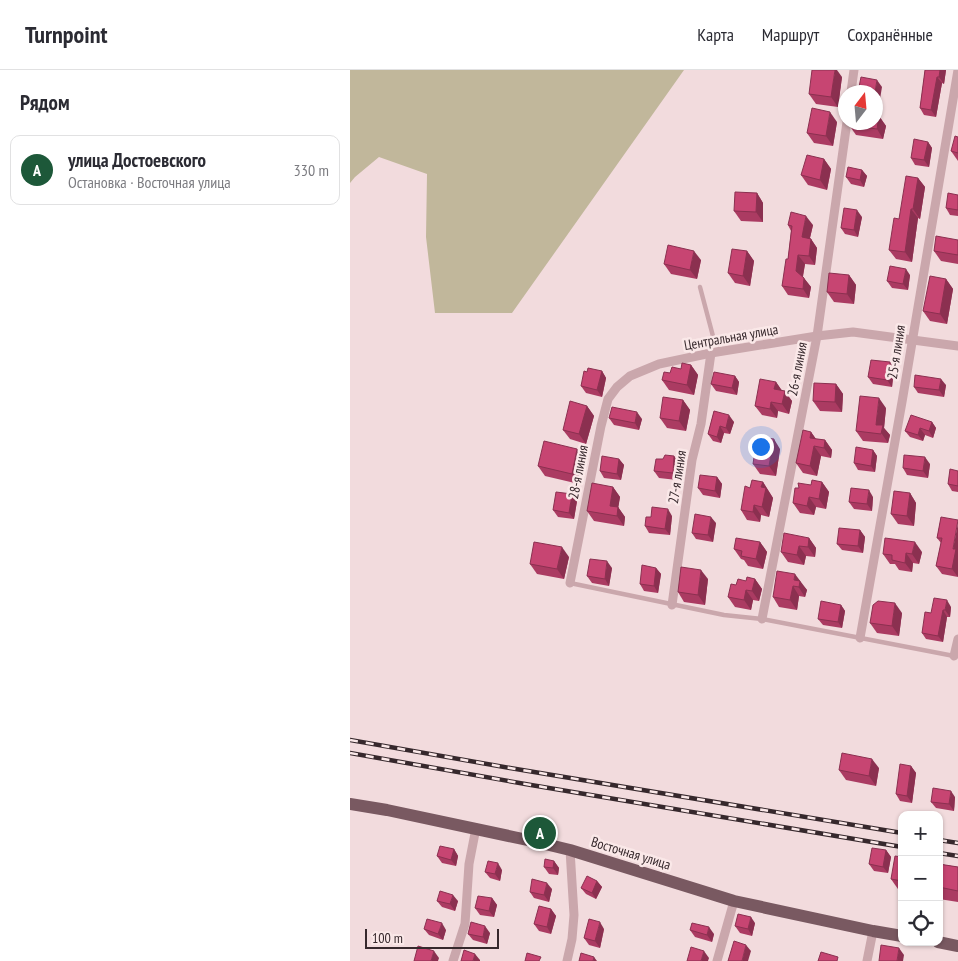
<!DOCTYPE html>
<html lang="ru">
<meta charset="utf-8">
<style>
body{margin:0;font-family:"PT Sans Narrow",sans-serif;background:#f2f2f3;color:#2b2b33}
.controls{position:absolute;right:15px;bottom:15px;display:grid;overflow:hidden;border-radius:10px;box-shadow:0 1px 4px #0004}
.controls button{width:45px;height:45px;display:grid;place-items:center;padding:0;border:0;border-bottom:1px solid #e1e1e2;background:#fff;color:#2b2b33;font:25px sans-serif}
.compass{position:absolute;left:488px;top:15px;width:45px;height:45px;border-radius:50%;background:#fff;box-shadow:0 1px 4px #0004;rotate:16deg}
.scale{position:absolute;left:15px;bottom:12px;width:134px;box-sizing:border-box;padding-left:5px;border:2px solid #36282c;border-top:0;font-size:14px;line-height:18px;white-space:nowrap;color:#36282c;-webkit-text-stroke:4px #fae8e8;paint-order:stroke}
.you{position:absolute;left:410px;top:376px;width:18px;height:18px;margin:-12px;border:4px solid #fff;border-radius:50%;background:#1a73e8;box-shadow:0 0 0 8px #1a73e833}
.badge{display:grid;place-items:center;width:32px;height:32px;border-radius:50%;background:#1d5839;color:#fff;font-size:16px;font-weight:700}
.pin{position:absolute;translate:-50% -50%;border:2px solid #fff;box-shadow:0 1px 5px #0006}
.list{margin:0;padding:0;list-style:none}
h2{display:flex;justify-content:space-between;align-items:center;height:65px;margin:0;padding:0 20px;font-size:21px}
h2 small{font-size:16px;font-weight:400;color:#7c7c81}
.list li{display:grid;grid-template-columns:32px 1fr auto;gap:15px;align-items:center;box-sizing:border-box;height:70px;margin:0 10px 10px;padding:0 10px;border:1px solid #e1e1e2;border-radius:10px}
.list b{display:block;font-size:19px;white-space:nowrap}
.list p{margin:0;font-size:16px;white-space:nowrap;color:#7c7c81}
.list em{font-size:16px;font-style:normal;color:#7c7c81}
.icon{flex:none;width:28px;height:28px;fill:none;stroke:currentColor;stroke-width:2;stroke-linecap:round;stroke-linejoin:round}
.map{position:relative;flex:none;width:608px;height:891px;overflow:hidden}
header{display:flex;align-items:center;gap:30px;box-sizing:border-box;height:70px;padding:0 25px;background:#fff;border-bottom:1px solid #e1e1e2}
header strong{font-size:24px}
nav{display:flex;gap:28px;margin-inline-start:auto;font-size:18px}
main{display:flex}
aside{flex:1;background:#fff}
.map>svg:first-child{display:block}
</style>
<header>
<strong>Turnpoint</strong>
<nav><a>Карта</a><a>Маршрут</a><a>Сохранённые</a></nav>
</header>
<main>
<aside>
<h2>Рядом<small></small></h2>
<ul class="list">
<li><span class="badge">A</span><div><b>улица Достоевского</b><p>Остановка · Восточная улица</p></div><em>330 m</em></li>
</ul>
</aside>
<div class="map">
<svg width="608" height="891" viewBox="0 0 608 891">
<rect width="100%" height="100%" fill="#f2dbdd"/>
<polygon fill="#c1b79b" points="0,0 334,0 162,243 85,243 76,167 77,104 29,87 5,107 0,113"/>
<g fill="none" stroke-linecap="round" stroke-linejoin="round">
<g stroke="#caa7ac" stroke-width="4.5">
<polyline points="350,217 364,270 371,282"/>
<polyline points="220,513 374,545 412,549 604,586"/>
</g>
<g stroke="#caa7ac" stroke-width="9">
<polyline points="501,22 504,0"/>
<polyline points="220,513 251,356 258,329 267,317 280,306 309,294 361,283 467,266 503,262 608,276"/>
<polyline points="322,535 342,390 351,354 361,283"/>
<polyline points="412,549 467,266 497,52"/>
<polyline points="510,568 552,332 608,0"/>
<polyline points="604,586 608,569"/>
<polyline points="103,891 115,854 119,794 126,758"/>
<polyline points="217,891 222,869 224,845 220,780"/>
<polyline points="367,891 384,831"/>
<polyline points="517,891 523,861"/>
</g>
<g stroke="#795961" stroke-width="12">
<polyline points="0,734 37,740 187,772 220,780 384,831 523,861 552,866"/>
<polyline points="588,872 608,876"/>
</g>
<defs>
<g id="rail">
<polyline points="0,670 160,698 552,763"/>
<polyline points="0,683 181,715 552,777"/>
<polyline points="589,770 608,773"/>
<polyline points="589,783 608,786"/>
</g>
</defs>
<use href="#rail" stroke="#36282c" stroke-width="4.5"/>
<use href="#rail" stroke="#fae8e8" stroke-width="2.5" stroke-dasharray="8" stroke-linecap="butt"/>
</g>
<g fill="#ab3b62">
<polygon points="575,0 596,0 594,14 592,13 586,47 574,45 570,38"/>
<polygon points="492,7 488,37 466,34 459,24"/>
<polygon points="529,46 536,56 533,69 506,65 499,55"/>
<polygon points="487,52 483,76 464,73 457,63"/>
<polygon points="608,67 608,91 601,81"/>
<polygon points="578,72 582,78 579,97 565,95 561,88"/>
<polygon points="474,89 481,99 477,120 458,115 451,105"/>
<polygon points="512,100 517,106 514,117 501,114 496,107"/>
<polygon points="568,108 575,117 570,149 568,148 562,192 546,189 539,180 549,149"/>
<polygon points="407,123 413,133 413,152 391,151 384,141"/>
<polygon points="608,125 608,146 600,145 596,138"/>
<polygon points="512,147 508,167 495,164 491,158"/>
<polygon points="438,155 463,155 460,168 461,169 467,178 465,195 455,194 453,207 461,217 459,228 438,225 432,216 438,189 441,161"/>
<polygon points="608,170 608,194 591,191 584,181"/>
<polygon points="397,181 404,191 400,216 385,213 378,203"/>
<polygon points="351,190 347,209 321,204 314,194"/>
<polygon points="499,205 506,215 504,234 484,232 477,222"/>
<polygon points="560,205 558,220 542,218 537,211"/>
<polygon points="596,209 603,219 597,254 580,251 573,241"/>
<polygon points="341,295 348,305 344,325 319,320 312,310 320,303"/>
<polygon points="544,299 542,317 523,314 518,307"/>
<polygon points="252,301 256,308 252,327 236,323 231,316 237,302"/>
<polygon points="385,306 389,312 387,325 366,321 361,314"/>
<polygon points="426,312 432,321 442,331 439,344 428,341 427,348 412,345 405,336"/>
<polygon points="486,314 493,324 492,342 470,341 463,331"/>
<polygon points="596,315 594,327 568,323 564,317"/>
<polygon points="333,330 340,340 336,361 317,358 310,348"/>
<polygon points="237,336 244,346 236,374 220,369 213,360"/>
<polygon points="536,338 534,358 540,365 538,373 513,371 506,361"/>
<polygon points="364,341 384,352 380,364 374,363 371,373 363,371 358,364"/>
<polygon points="259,348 292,349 289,360 264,355"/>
<polygon points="582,352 586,358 583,368 575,365 573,371 560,367 555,361"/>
<polygon points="461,362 466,369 475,370 482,380 481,388 471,386 467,406 453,403 446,393"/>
<polygon points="430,379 426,406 410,404 403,394"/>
<polygon points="523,380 527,386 525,402 508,400 504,393"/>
<polygon points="324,386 329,393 327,410 309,408 304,401 313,389"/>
<polygon points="234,389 229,414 195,406 188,396"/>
<polygon points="269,389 274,395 271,410 254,408 250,401"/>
<polygon points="580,394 578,408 557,405 553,398"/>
<polygon points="608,401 608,422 602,421 598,414"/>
<polygon points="367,407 372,414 370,428 353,425 348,418"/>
<polygon points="413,412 423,428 419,447 411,445 410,452 397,450 391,440 400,418"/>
<polygon points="472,412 479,422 476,439 466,437 464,445 450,443 443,433 449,418"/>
<polygon points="263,417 270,427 268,437 275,447 274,456 244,451 237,441"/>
<polygon points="560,423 566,433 564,456 548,454 541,444"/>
<polygon points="523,427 522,441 504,439 499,432"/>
<polygon points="227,431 224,449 208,447 203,440"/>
<polygon points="322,446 320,465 299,463 295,456 301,447"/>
<polygon points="591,447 608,507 592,504 586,496 591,473 587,468"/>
<polygon points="366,453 363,472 346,469 342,463"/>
<polygon points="510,460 515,467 513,483 492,480 487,474"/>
<polygon points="459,468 466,478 465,487 456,486 454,495 438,492 431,482"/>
<polygon points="410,472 417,482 413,499 398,496 394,490 391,489 384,479"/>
<polygon points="572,482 569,494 563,493 562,502 549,500 545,494 540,494 533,484"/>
<polygon points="219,487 214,509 187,504 180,494"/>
<polygon points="262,498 259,516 242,513 237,506"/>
<polygon points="306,498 311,504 308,523 294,521 290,514"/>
<polygon points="358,509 355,535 334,532 328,522"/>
<polygon points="405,509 412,519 409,531 403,530 401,540 385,537 378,527 386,515 396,511"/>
<polygon points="449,511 457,520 455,527 449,526 447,540 429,537 423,527"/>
<polygon points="491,535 495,541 492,558 473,555 468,549"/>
<polygon points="601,537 600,547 597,547 593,572 576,569 572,563 581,543"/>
<polygon points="552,543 549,566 527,563 520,553"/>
<polygon points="561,696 566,703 562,733 550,731 546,724"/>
<polygon points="529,698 526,716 496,710 489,700"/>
<polygon points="605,727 604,741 586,738 581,732"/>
<polygon points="104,779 108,786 106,796 92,793 87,786"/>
<polygon points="536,780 541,787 538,803 524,801 519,794"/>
<polygon points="552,787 552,822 550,822 541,809"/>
<polygon points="204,791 209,798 208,805 199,804 194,797"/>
<polygon points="589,794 608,797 608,832 589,829"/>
<polygon points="152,800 150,811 140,808 135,802"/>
<polygon points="247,811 252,817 246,829 236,824 231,818"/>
<polygon points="202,819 199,832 184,828 180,822"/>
<polygon points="142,828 147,835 144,847 130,845 125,838"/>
<polygon points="87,831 108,831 105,841 92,837"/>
<polygon points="201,839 206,846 201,864 189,861 184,854"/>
<polygon points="405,853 402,866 390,863 385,856"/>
<polygon points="74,859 96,860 93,870 79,865"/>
<polygon points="254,859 250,878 239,875 234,868"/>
<polygon points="340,860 364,864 362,872 345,867"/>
<polygon points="140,863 137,874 123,870 118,864"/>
</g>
<g fill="#8b3050">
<polygon points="485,0 487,0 492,7 488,37 481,27"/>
<polygon points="590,0 596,0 594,14 589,7"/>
<polygon points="587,7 592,13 586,47 581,40"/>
<polygon points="527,10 532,17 529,35 526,31 525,22"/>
<polygon points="480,42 487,52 483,76 476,66"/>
<polygon points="529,46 536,56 533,69 527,59"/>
<polygon points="578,72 582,78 579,97 574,90"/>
<polygon points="474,89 481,99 477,120 470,110"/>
<polygon points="512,100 517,106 514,117 510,110"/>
<polygon points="568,108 575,117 570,149 563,139"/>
<polygon points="407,123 413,133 413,152 406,142"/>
<polygon points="561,139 568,148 562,192 555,182"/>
<polygon points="507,140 512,147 508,167 504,160"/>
<polygon points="456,146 463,155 458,176 452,167"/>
<polygon points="461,169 467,178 465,195 459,186"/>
<polygon points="344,181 351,190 347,209 340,200"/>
<polygon points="397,181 404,191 400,216 393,206"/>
<polygon points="448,185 455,194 452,210 446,201"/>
<polygon points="556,199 560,205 558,220 553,214"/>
<polygon points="499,205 506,215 504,234 497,224"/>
<polygon points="454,208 461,217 459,228 453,219"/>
<polygon points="596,209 603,219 597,254 590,244"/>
<polygon points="540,292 544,299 542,317 537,310"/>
<polygon points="341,295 348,305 344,325 337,315"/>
<polygon points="252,301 256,308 252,327 247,320"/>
<polygon points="385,306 389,312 387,325 382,318"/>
<polygon points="591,309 596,315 594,327 589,320"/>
<polygon points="426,312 433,322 424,319"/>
<polygon points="486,314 493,324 492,342 485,332"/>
<polygon points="435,321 442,331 439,344 432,334"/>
<polygon points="529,328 536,338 534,358 540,365 538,373 526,355"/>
<polygon points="333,330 340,340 336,361 329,351"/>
<polygon points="421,332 428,341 427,348 420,339"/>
<polygon points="237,336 244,346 236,374 229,364"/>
<polygon points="287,342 292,349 289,360 285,353"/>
<polygon points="379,345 384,352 380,364 376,358"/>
<polygon points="582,352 586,358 583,368 579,361"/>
<polygon points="370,356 374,363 371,373 367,367"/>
<polygon points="570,358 575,365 573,371 568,365"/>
<polygon points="461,362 468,372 460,368"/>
<polygon points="424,369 430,379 426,406 419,396"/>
<polygon points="475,370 482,380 481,388 474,378"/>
<polygon points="464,376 471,386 467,406 460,396"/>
<polygon points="227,379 234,389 229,414 222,404"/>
<polygon points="523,380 527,386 525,402 521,396"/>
<polygon points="324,386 329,393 327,410 323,403"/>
<polygon points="575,387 580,394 578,408 573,401"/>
<polygon points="269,389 274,395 271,410 267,404"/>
<polygon points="367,407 372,414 370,428 365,421"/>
<polygon points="413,412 423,428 419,447 412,437 411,417"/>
<polygon points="472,412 479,422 476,439 469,429"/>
<polygon points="263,417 270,427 267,446 260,436"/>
<polygon points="519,420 523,427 522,441 517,434"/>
<polygon points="560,423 566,433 564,456 557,446"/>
<polygon points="222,424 227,431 224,449 219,443"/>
<polygon points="459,427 466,437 464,445 457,436"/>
<polygon points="404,435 411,445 410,452 403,442"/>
<polygon points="268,437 275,447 274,456 267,446"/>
<polygon points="318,439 322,446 320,465 315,459"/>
<polygon points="361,447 366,453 363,472 358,465"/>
<polygon points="608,453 608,507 602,499 603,479"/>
<polygon points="510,460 515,467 513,483 508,476"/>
<polygon points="459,468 466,478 465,487 458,477"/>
<polygon points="410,472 417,482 413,499 406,489"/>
<polygon points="565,472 572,482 569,494 562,484"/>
<polygon points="449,476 456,486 454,495 447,485"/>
<polygon points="212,477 219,487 214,509 207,499"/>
<polygon points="556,483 563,493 562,502 555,493"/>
<polygon points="257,491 262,498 259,516 255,509"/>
<polygon points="306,498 311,504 308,523 304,516"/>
<polygon points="351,500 358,509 355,535 348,525"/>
<polygon points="445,504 457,520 455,527 444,510"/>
<polygon points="405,509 412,519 409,531 402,521"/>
<polygon points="443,516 449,526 447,540 440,530"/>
<polygon points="396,520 403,530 401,540 394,530"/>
<polygon points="597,530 601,537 600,547 595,540"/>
<polygon points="545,533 552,543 549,566 542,556"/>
<polygon points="491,535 495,541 492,558 488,552"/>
<polygon points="593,540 597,547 593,572 588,566"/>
<polygon points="522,689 529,698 526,716 519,706"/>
<polygon points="561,696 566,703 562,733 557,726"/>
<polygon points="601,721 605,727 604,741 599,734"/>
<polygon points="104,779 108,786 106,796 101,790"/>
<polygon points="536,780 541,787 538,803 533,797"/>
<polygon points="204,791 209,798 208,805 203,798"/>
<polygon points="148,793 152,800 150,811 145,804"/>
<polygon points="247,811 252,817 246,829 242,823"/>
<polygon points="197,813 202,819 199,832 194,825"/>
<polygon points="103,825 108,831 105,841 100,834"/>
<polygon points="142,828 147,835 144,847 139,841"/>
<polygon points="201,839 206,846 201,864 197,857"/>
<polygon points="401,847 405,853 402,866 398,859"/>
<polygon points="250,852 254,859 250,878 245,871"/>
<polygon points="92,853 96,860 93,870 88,864"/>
<polygon points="135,856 140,863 137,874 133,867"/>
<polygon points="359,857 364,864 362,872 357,865"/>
<polygon points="396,875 401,881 398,891 392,891"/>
<polygon points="549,878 554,885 553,891 547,891"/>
<polygon points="84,881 89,888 88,891 81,891"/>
<polygon points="354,881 359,888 358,891 351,891"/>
<polygon points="125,884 130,890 130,891 123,891"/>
<polygon points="244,887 247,891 243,891"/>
</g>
<g fill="#c74572" stroke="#8b3050">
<polygon points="462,0 485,0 481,27 459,24"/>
<polygon points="575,0 590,0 589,7 587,7 581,40 570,38"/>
<polygon points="511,7 527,10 525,22 508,22"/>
<polygon points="462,38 480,42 476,66 457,63"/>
<polygon points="526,45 529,46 527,59 499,55 500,52 526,52"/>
<polygon points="605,66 608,67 608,83 601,81"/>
<polygon points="564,69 578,72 574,90 561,88"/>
<polygon points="457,85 474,89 470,110 451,105"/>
<polygon points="498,97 512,100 510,110 496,107"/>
<polygon points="556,106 568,108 563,139 561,139 555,182 539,180 544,148 549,149"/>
<polygon points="385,122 407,123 406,142 384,141"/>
<polygon points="598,123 608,125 608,140 596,138"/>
<polygon points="494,138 507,140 504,160 491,158"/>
<polygon points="441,142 456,146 452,167 461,169 459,186 448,185 446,201 454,208 453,219 432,216 436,189 438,189 442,156 438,155"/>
<polygon points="586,166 608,170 608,185 584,181"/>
<polygon points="318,175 344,181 340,200 314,194"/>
<polygon points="382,179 397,181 393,206 378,203"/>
<polygon points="540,196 556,199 553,214 537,211"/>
<polygon points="479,203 499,205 497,224 477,222"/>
<polygon points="580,206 596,209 590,244 573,241"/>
<polygon points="521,290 540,292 537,310 518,307"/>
<polygon points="332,293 341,295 337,315 312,310 314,302 320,303 322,297 331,299"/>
<polygon points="238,298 252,301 247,320 231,316 234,301 237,302"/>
<polygon points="364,302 385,306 382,318 361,314"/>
<polygon points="565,305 591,309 589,320 564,317"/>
<polygon points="410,309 426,312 424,319 435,321 432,334 421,332 420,339 405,336"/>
<polygon points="464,313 486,314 485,332 463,331"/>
<polygon points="510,326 529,328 526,355 533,355 531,364 506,361"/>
<polygon points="313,327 333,330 329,351 310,348"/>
<polygon points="220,331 237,336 229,364 213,360"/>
<polygon points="262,337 287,342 285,353 259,348"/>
<polygon points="364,341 379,345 376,358 370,356 367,367 358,364"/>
<polygon points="561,345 582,352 579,361 570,358 568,365 555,361"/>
<polygon points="453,360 461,362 460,368 475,370 474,378 464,376 460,396 446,393"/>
<polygon points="407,367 424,369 419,396 403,394"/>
<polygon points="194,371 227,379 222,404 188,396"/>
<polygon points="506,377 523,380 521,396 504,393"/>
<polygon points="315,385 324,386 323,403 304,401 306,389 313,389"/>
<polygon points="554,385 575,387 573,401 553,398"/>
<polygon points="252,386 269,389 267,404 250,401"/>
<polygon points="600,399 608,401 608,416 598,414"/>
<polygon points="350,405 367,407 365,421 348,418"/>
<polygon points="402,410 413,412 411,417 416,418 412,437 404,435 403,442 391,440 395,416 400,418"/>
<polygon points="462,410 472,412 469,429 459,427 457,436 443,433 445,418 449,418 448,413 461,415"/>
<polygon points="242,413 263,417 260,436 268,437 267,446 237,441"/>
<polygon points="501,418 519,420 517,434 499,432"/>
<polygon points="544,421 560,423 557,446 541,444"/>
<polygon points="206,422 222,424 219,443 203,440"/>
<polygon points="302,437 318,439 315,459 295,456 296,447 301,447"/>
<polygon points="345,444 361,447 358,465 342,463"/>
<polygon points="591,447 608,450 603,479 606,479 602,499 586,496 592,468 587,468"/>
<polygon points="489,458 510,460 508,476 487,474"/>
<polygon points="434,463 459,468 458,477 449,476 447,485 431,482"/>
<polygon points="386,468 410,472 406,489 391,486 392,481 384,479"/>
<polygon points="535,468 565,472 562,484 556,483 555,493 542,490 542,485 533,484"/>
<polygon points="184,472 212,477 207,499 180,494"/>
<polygon points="240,489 257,491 255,509 237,506"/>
<polygon points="292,495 306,498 304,516 290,514"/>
<polygon points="331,497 351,500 348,525 328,522"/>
<polygon points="427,501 445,504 444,510 450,511 449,517 443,516 440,530 423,527"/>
<polygon points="397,507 405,509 402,521 396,520 394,530 378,527 381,514 386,515 388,509 396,511"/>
<polygon points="584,528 597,530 595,540 593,540 588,566 572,563 575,542 581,543"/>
<polygon points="471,531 491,535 488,552 468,549"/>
<polygon points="528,531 545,533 542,556 520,553 523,535"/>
<polygon points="492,683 522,689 519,706 489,700"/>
<polygon points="550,694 561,696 557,726 546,724"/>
<polygon points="583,718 601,721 599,734 581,732"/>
<polygon points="90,776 104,779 101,790 87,786"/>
<polygon points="522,778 536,780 533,797 519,794"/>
<polygon points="545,786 552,787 552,811 541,809"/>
<polygon points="195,789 204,791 203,798 194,797"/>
<polygon points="138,791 148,793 145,804 135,802"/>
<polygon points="589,794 608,797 608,821 589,817"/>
<polygon points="237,806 247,811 242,823 231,818"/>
<polygon points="182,809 197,813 194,825 180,822"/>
<polygon points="90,821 103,825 100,834 87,831"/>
<polygon points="128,826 142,828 139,841 125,838"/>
<polygon points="189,836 201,839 197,857 184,854"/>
<polygon points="388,844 401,847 398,859 385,856"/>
<polygon points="77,849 92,853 88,864 74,859"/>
<polygon points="239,849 250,852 245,871 234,868"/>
<polygon points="121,852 135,856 133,867 118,864"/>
<polygon points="342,853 359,857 357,865 340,860"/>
<polygon points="384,871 396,875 392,891 378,891"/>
<polygon points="531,875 549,878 547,891 529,891"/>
<polygon points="68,876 84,881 81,891 64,891"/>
<polygon points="341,877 354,881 351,891 337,891"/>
<polygon points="114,880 125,884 123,891 111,891"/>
<polygon points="471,882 488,887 487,891 468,891"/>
<polygon points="177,883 191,887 189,891 175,891"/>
<polygon points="231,883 244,887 243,891 229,891"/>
</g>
<g text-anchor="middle" stroke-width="5" stroke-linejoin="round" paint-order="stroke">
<g font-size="14" fill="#36282c" stroke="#fae8e8">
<text transform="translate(381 267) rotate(-10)" y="5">Центральная улица</text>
<text transform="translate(546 282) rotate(-81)" y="5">25-я линия</text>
<text transform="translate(447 299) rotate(-79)" y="5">26-я линия</text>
<text transform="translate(228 402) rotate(-79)" y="5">28-я линия</text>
<text transform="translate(327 407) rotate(-81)" y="5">27-я линия</text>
<text transform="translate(281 783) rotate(17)" y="5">Восточная улица</text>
</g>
</g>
</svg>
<div class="controls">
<button>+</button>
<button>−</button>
<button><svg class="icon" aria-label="locate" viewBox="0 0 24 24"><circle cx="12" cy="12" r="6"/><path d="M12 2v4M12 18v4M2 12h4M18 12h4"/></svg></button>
</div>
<svg class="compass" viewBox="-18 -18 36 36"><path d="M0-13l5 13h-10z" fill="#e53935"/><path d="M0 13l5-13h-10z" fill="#7c7c81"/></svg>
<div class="scale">100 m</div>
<div class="you"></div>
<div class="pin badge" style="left:190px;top:763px">A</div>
</div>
</main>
